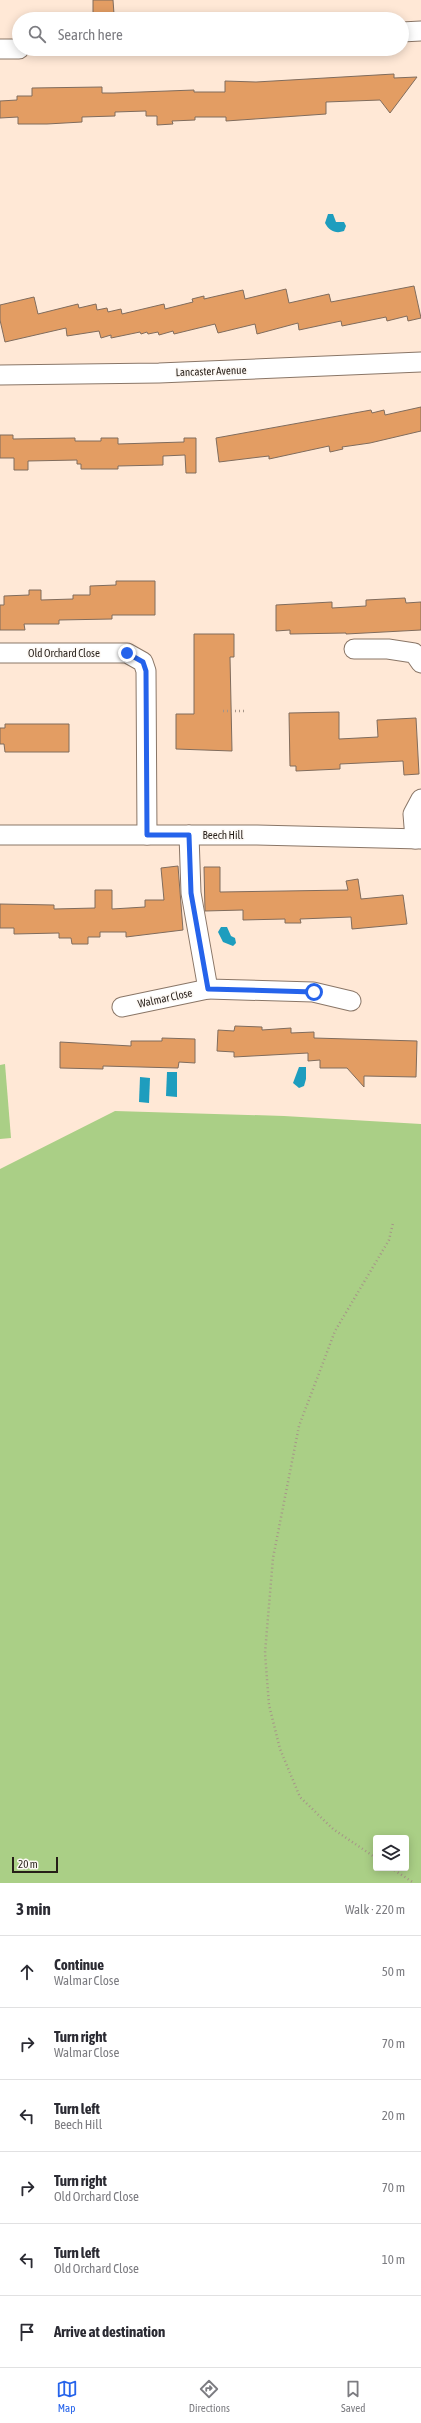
<!DOCTYPE html>
<meta charset="utf-8">
<style>
body{margin:0;font-family:"Asap Condensed",sans-serif;background:#f2f2f3;color:#2b2b33}
.controls{position:absolute;right:12px;bottom:12px;display:grid;overflow:hidden;border-radius:4px;box-shadow:0 2px 10px #0003}
.controls button{width:36px;height:36px;display:grid;place-items:center;padding:0;border:0;border-bottom:1px solid #e1e1e2;background:#fff;color:#2b2b33;font:20px sans-serif}
.scale{position:absolute;left:12px;bottom:10px;width:46px;box-sizing:border-box;padding-left:4px;border:2px solid #261e18;border-top:0;font-size:11px;line-height:14px;white-space:nowrap;color:#261e18;-webkit-text-stroke:3px #fdf9f5;paint-order:stroke}
.stop{position:absolute;width:12px;height:12px;margin:-9px;border:3px solid #2563eb;border-radius:50%;background:#fff}
.stop.end{background:#2563eb;border-color:#fff;box-shadow:0 1px 4px #0008}
.list{margin:0;padding:0;list-style:none}
h2{display:flex;justify-content:space-between;align-items:center;height:52px;margin:0;padding:0 16px;font-size:17px}
h2 small{font-size:13px;font-weight:400;color:#7c7c81}
.list li{display:grid;grid-template-columns:26px 1fr auto;gap:12px;align-items:center;box-sizing:border-box;height:72px;padding:0 16px;border-top:1px solid #e1e1e2}
.list b{display:block;font-size:15px;white-space:nowrap}
.list p{margin:0;font-size:13px;white-space:nowrap;color:#7c7c81}
.list em{font-size:13px;font-style:normal;color:#7c7c81}
.icon{flex:none;width:22px;height:22px;fill:none;stroke:currentColor;stroke-width:2;stroke-linecap:round;stroke-linejoin:round}
.map{position:relative;flex:none;width:421px;height:1883px;overflow:hidden}
.search{position:absolute;background:#fff;box-shadow:0 2px 10px #0003;left:12px;right:12px;top:12px;height:44px;display:flex;align-items:center;gap:10px;box-sizing:border-box;padding:0 14px;border-radius:22px;color:#7c7c81;font-size:15px}
.sheet{height:484px;background:#fff}
nav{display:flex;justify-content:space-around;align-items:center;box-sizing:border-box;height:56px;border-top:1px solid #e1e1e2;background:#fff;font-size:11px;color:#7c7c81}
nav a{display:grid;justify-items:center;gap:2px}
nav .on{color:#2563eb}
.map>svg:first-child{display:block}
</style>
<div class="map">
<svg width="421" height="1883" viewBox="0 0 421 1883">
<rect width="100%" height="100%" fill="#ffe8d6"/>
<g fill="#aacf86" fill-rule="evenodd">
<polygon points="5,1064 11,1138 0,1139 0,1065"/>
<path d="M115,1111L284,1116L421,1124V1883H0V1169ZM376,1838H406V1868H376Z"/>
</g>
<g fill="#1e9dbe">
<path d="M328,214H333L336,222H344L346,226L344,231C336,234 329,231 325,223Z"/>
<polygon points="221,927 227,927 231,936 235,938 236,943 233,946 223,942 218,932"/>
<polygon points="299,1067 306,1067 306,1079 304,1086 299,1088 293,1083"/>
<polygon points="167,1072 177,1072 177,1097 166,1096"/>
<polygon points="140,1077 150,1078 149,1103 139,1102"/>
</g>
<g fill="#e39d63" stroke="#806c5d">
<polygon points="93,0 113,0 114,14 93,14"/>
<polygon points="394,74 394,78 417,77 390,113 380,100 326,102 326,114 226,121 226,117 195,117 195,120 172,121 173,124 157,125 157,116 146,116 146,111 115,112 115,116 82,117 82,122 47,124 18,124 18,117 0,118 0,101 17,100 17,96 32,96 32,88 102,87 102,93 114,93 194,90 194,92 225,92 225,81 256,82"/>
<polygon points="414,286 421,318 408,321 407,316 387,321 386,317 342,326 341,321 299,330 298,323 257,334 255,324 218,333 215,324 174,334 173,331 159,335 158,332 148,334 147,332 141,334 140,332 111,338 111,335 101,338 99,331 67,336 66,328 5,342 0,320 0,305 34,297 38,314 78,304 79,308 96,304 97,310 107,308 108,312 121,309 122,314 164,304 165,309 193,302 192,299 204,296 204,299 243,290 245,299 286,289 289,303 329,294 331,302"/>
<polygon points="421,407 421,431 370,443 342,447 343,449 330,452 329,446 269,459 269,456 260,457 219,462 216,438 371,410 372,413 384,410 385,415"/>
<polygon points="0,435 13,435 13,439 75,438 75,441 101,441 101,438 118,438 118,444 184,442 184,438 196,438 196,473 186,473 185,455 163,456 163,465 118,466 118,469 81,469 81,464 77,464 77,460 28,461 28,470 14,470 14,458 0,458"/>
<polygon points="116,581 155,581 155,615 112,615 112,619 59,620 59,624 24,624 25,630 0,630 0,605 4,605 4,596 29,595 29,590 41,590 41,600 73,599 73,595 90,595 90,586 116,585"/>
<polygon points="405,598 406,603 421,602 421,630 346,634 346,633 290,634 290,630 276,631 276,605 332,602 332,608 366,606 366,600"/>
<polygon points="194,634 234,634 234,657 230,657 232,751 176,749 176,714 194,714"/>
<polygon points="339,712 339,739 378,737 377,720 416,718 419,774 404,775 403,761 340,764 340,769 296,771 296,766 290,766 289,713"/>
<polygon points="5,724 69,724 69,752 5,752 4,744 0,744 0,728 5,728"/>
<polygon points="178,866 183,930 126,937 126,932 100,932 100,937 88,937 88,944 72,944 71,938 59,938 59,933 14,934 14,928 0,928 0,904 54,905 54,909 95,908 95,890 112,890 112,909 145,907 145,900 164,900 161,868"/>
<polygon points="204,867 220,867 220,892 348,890 346,881 358,879 361,899 403,895 407,924 352,929 351,917 300,919 301,923 285,923 285,919 243,920 243,910 205,911"/>
<polygon points="235,1026 262,1027 262,1030 291,1028 291,1033 314,1032 314,1038 417,1041 416,1077 364,1076 364,1087 347,1068 320,1068 320,1060 308,1061 308,1053 234,1057 234,1052 217,1051 218,1030 234,1031"/>
<polygon points="162,1038 195,1039 195,1063 179,1062 178,1068 103,1066 103,1069 60,1068 60,1042 131,1046 131,1041 162,1041"/>
</g>
<g fill="none" stroke-linecap="round" stroke-linejoin="round">
<defs>
<g id="minor">
<polyline points="402,32 421,31"/>
<polyline points="0,49 19,49"/>
<polyline points="0,375 159,373 421,362"/>
<polyline points="354,649 388,649 414,653 421,663"/>
<polyline points="0,653 127,653 143,662 146,671 147,835"/>
<polyline points="0,835 257,835 421,839"/>
<polyline points="189,835 191,893 208,989 313,992 351,1001"/>
<polyline points="415,839 413,814 421,799"/>
<polyline points="122,1007 208,989"/>
</g>
</defs>
<use href="#minor" stroke="#8a7667" stroke-width="21"/>
<g stroke="#a69588" stroke-width="2.5" stroke-dasharray="1 3" stroke-linecap="butt">
<polyline points="223,711 247,711"/>
<polyline points="376,1858 333,1829 300,1797 280,1749 269,1705 265,1653 273,1558 299,1426 335,1331 389,1240 393,1223"/>
<polyline points="391,1868 414,1883"/>
</g>
<use href="#minor" stroke="#fff" stroke-width="19"/>
</g>
<g fill="none" stroke-linecap="round" stroke-linejoin="round">
<polyline stroke="#2563eb" stroke-width="5" points="127,653 143,662 146,671 147,835 189,835 191,893 208,989 314,992"/>
</g>
<g text-anchor="middle" stroke-width="3" stroke-linejoin="round" paint-order="stroke">
<g font-size="11" fill="#261e18" stroke="#fdf9f5">
<text transform="translate(211 371) rotate(-2)" y="4">Lancaster Avenue</text>
<text x="64" y="657">Old Orchard Close</text>
<text x="223" y="839">Beech Hill</text>
<text transform="translate(165 998) rotate(-12)" y="4">Walmar Close</text>
</g>
</g>
</svg>
<div class="controls">
<button><svg class="icon" aria-label="layers" viewBox="0 0 24 24"><path d="M12 4l9 5-9 5-9-5zM3 14l9 5 9-5"/></svg></button>
</div>
<div class="scale">20 m</div>
<div class="stop" style="left:314px;top:992px"></div>
<div class="stop end" style="left:127px;top:653px"></div>
<div class="search"><svg class="icon" aria-label="search" viewBox="0 0 24 24"><circle cx="10" cy="10" r="6"/><path d="M15 15l6 6"/></svg>Search here</div>
</div>
<section class="sheet">
<h2>3 min<small>Walk · 220 m</small></h2>
<ul class="list">
<li><svg class="icon" aria-label="ahead" viewBox="0 0 24 24"><path d="M12 20V5M6 11l6-6 6 6"/></svg><div><b>Continue</b><p>Walmar Close</p></div><em>50 m</em></li>
<li><svg class="icon" aria-label="right" viewBox="0 0 24 24"><path d="M7 20v-9h11M14 6l5 5-5 5"/></svg><div><b>Turn right</b><p>Walmar Close</p></div><em>70 m</em></li>
<li><svg class="icon" aria-label="left" viewBox="0 0 24 24"><path d="M17 20v-9H6M10 6l-5 5 5 5"/></svg><div><b>Turn left</b><p>Beech Hill</p></div><em>20 m</em></li>
<li><svg class="icon" aria-label="right" viewBox="0 0 24 24"><path d="M7 20v-9h11M14 6l5 5-5 5"/></svg><div><b>Turn right</b><p>Old Orchard Close</p></div><em>70 m</em></li>
<li><svg class="icon" aria-label="left" viewBox="0 0 24 24"><path d="M17 20v-9H6M10 6l-5 5 5 5"/></svg><div><b>Turn left</b><p>Old Orchard Close</p></div><em>10 m</em></li>
<li><svg class="icon" aria-label="arrive" viewBox="0 0 24 24"><path d="M6 21V4h12l-3 4 3 4H6"/></svg><div><b>Arrive at destination</b></div></li>
</ul>
</section>
<nav>
<a class="on"><svg class="icon" aria-label="map" viewBox="0 0 24 24"><path d="M3 6l6-2 6 2 6-2v14l-6 2-6-2-6 2zM9 4v14M15 6v14"/></svg>Map</a>
<a><svg class="icon" aria-label="directions" viewBox="0 0 24 24"><path d="M12 3l9 9-9 9-9-9zM9 14v-3h6M13 9l2 2-2 2"/></svg>Directions</a>
<a><svg class="icon" aria-label="saved" viewBox="0 0 24 24"><path d="M7 4h10v16l-5-4-5 4z"/></svg>Saved</a>
</nav>
